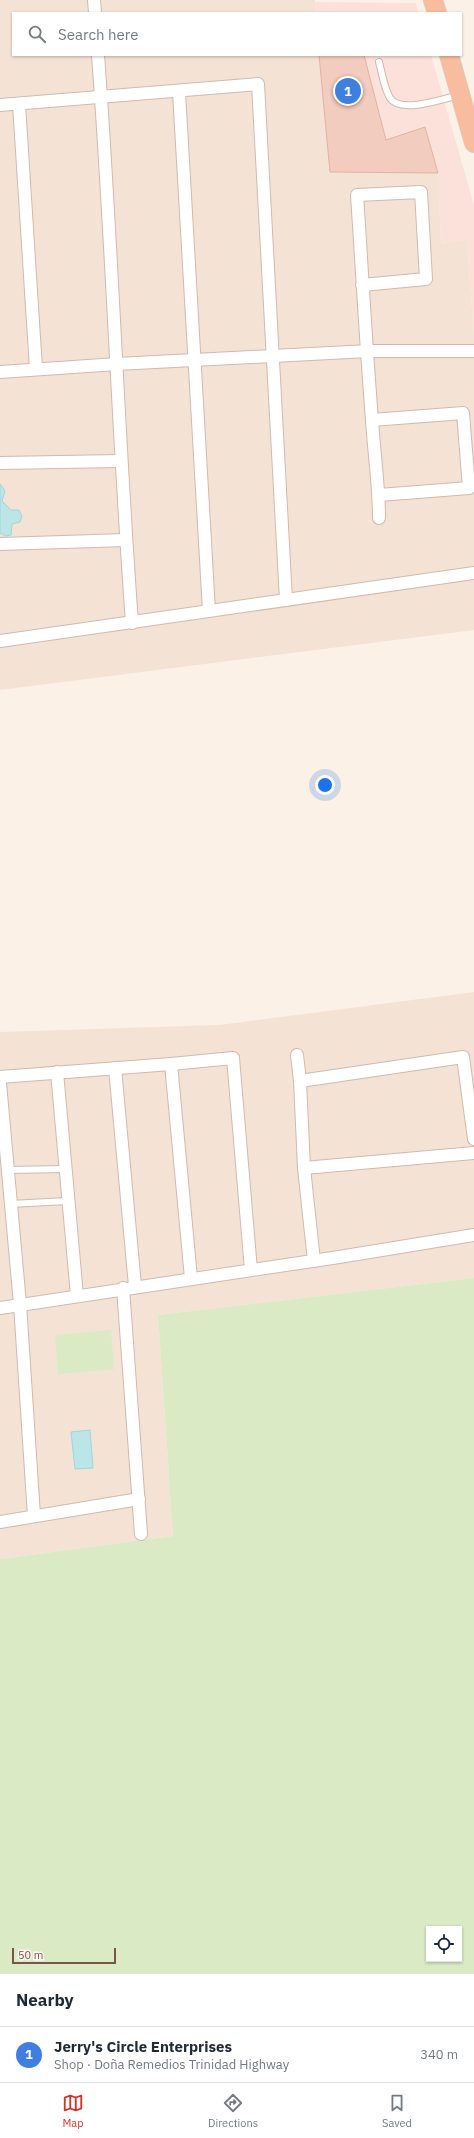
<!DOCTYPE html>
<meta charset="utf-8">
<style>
body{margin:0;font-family:"IBM Plex Sans",sans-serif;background:#f6f6f7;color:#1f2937}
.controls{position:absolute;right:12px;bottom:12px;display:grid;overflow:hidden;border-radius:0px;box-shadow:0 1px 3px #0004}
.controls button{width:36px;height:36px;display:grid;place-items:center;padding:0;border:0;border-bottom:1px solid #e0e1e3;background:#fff;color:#1f2937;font:20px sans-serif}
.scale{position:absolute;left:12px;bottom:10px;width:104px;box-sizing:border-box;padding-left:4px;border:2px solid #76554b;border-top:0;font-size:11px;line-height:14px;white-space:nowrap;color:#76554b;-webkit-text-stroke:3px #fff6ed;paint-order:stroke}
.you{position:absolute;left:325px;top:785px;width:14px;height:14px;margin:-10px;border:3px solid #fff;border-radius:50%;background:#1a73e8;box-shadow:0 0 0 6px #1a73e833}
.badge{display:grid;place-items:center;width:26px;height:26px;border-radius:50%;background:#d93025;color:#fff;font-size:13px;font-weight:700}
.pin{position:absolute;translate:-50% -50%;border:2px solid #fff;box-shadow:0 1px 4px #0006}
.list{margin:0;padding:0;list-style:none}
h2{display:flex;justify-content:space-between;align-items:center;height:52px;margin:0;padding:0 16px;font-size:17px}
h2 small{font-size:13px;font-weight:400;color:#747a83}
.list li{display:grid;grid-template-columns:26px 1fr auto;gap:12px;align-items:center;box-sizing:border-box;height:56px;padding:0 16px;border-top:1px solid #e0e1e3}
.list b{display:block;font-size:15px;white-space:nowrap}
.list p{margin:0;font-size:13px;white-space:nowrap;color:#747a83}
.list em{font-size:13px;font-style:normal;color:#747a83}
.icon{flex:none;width:22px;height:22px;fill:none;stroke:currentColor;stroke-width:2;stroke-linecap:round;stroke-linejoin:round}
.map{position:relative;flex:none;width:474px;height:1974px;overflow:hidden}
.search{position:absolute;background:#fff;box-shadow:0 1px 3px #0004;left:12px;right:12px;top:12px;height:44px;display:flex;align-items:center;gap:10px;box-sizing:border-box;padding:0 14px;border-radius:0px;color:#747a83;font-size:15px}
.sheet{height:108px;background:#fff}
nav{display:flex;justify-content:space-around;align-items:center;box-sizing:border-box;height:56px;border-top:1px solid #e0e1e3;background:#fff;font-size:11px;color:#747a83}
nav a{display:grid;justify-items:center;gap:2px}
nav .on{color:#d93025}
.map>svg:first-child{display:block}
</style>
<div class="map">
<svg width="474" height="1974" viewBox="0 0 474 1974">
<rect width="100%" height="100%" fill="#fcf1e7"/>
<g fill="#f4e2d5">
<polygon points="0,0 315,0 316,13 13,13 13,55 319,55 330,172 438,173 441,244 467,240 474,337 474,630 0,690"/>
<polygon points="474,992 474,1278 158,1315 173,1536 0,1559 0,1032 219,1025"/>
</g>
<g fill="#fce1db">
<polygon points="315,2 416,3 418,13 316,13"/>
<polygon points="320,55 431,55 474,205 474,337 467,240 441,244 438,173 331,172"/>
</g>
<g fill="#d9eac5" fill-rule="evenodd">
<path d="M474,1278V1974H0V1559L173,1536L158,1315ZM429,1929H459V1959H429Z"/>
<polygon points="111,1330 114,1369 58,1374 55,1335"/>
</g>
<g fill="#bbe5e6" stroke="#a1d6d8">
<polygon points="0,484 5,491 2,501 11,510 19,510 22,516 20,522 12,524 11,535 6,536 0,533"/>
<polygon points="90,1430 93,1468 75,1469 71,1432"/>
</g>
<polygon fill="#f2ccbf" stroke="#e4b19f" points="319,55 364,55 386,140 425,127 438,173 330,172"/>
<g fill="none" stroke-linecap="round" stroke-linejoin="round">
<defs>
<g id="service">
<path d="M379,62C382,73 384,88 390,98C400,114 444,99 459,95"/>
<polyline points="7,1170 65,1169"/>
<polyline points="10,1204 67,1201"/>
</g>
<g id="minor">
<polyline points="94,0 95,13"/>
<path d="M98,55C112,244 118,434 132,623"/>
<polyline points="179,92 209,611"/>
<polyline points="19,104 36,369"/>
<polyline points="0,105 258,84 286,600"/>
<path d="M362,285L426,279L421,192L357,195C362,270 366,345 372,420C374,453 379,485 379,518"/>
<polyline points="0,372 117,364 368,351 474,351"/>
<polyline points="372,420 463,413 469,488 379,495"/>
<polyline points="0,463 120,461"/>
<polyline points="0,544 126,540"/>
<polyline points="0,641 474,573"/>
<polyline points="297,1055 300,1081"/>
<polyline points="171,1064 191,1278"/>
<polyline points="115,1068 135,1286"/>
<polyline points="57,1072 77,1296"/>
<polyline points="0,1077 171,1064 233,1058 251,1270"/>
<polyline points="0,1083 20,1304 34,1516"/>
<polyline points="304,1168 474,1153"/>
<polyline points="314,1261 304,1168 300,1081 463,1057 474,1139"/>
<polyline points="123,1288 141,1534"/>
<polyline points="0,1308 339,1257 474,1235"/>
<polyline points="0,1522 139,1499"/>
</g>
<g id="trunk">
<polyline points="433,0 437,13"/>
<polyline points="449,55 474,143"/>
</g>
</defs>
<use href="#service" stroke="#d0baaf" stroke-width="8"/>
<use href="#minor" stroke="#d0baaf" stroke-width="14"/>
<use href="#trunk" stroke="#d9cfcd" stroke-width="20"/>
<use href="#service" stroke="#fff" stroke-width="6"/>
<use href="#minor" stroke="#fff" stroke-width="12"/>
<use href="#trunk" stroke="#f8bc9f" stroke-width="19"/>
</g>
</svg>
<div class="controls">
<button><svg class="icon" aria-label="locate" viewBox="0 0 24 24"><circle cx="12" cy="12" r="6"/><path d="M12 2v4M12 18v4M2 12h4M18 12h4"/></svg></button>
</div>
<div class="scale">50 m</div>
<div class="you"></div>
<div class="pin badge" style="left:348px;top:91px;background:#3f7fe0">1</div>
<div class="search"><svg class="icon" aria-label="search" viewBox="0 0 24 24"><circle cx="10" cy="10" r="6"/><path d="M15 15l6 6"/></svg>Search here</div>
</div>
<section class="sheet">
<h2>Nearby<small></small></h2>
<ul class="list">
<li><span class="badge" style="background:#3f7fe0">1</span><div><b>Jerry's Circle Enterprises</b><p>Shop · Doña Remedios Trinidad Highway</p></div><em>340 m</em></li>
</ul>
</section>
<nav>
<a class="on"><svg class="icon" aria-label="map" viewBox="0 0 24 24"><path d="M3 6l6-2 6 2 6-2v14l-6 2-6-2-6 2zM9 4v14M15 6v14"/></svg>Map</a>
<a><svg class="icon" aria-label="directions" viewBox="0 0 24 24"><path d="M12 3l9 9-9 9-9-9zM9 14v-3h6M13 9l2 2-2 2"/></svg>Directions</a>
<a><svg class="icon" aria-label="saved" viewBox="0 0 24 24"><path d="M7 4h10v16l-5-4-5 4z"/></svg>Saved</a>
</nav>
